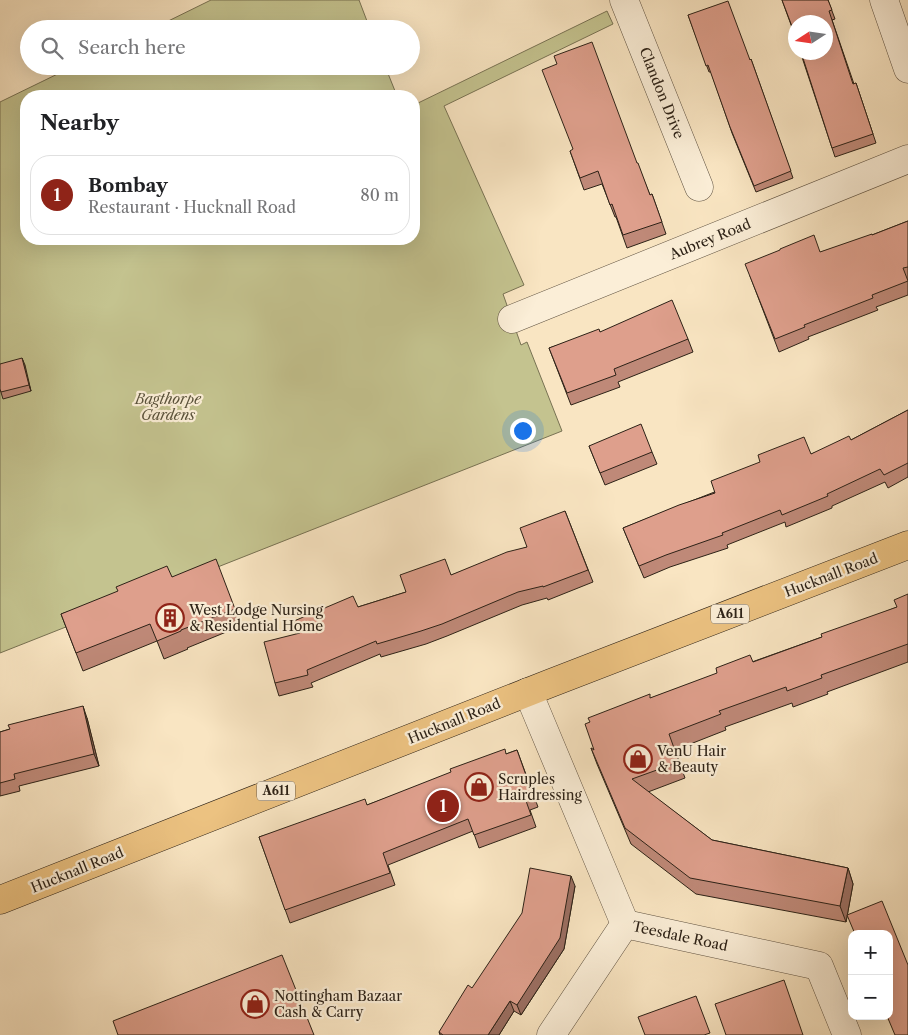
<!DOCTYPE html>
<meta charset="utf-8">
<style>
body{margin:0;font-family:"Libre Caslon Text",serif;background:#f6f6f6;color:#202124}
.controls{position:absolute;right:15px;bottom:15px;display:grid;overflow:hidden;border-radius:10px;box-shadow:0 5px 20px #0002}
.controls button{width:45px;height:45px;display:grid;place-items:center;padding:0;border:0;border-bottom:1px solid #e0e0e0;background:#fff;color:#202124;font:25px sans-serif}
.compass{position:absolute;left:788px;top:15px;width:45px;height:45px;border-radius:50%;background:#fff;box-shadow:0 5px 20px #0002;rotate:258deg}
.you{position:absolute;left:522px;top:430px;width:18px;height:18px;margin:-12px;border:4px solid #fff;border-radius:50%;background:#1a73e8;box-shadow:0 0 0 8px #1a73e833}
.badge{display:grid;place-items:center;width:32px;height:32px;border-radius:50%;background:#8f2418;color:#fff;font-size:16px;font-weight:700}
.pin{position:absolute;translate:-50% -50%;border:2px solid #fff;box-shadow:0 1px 5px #0006}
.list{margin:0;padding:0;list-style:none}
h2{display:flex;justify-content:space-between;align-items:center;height:65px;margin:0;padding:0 20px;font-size:21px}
h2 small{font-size:16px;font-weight:400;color:#757577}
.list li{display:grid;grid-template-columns:32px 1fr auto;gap:15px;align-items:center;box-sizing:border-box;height:80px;margin:0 10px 10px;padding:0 10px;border:1px solid #e0e0e0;border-radius:20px}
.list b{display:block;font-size:19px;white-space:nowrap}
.list p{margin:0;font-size:16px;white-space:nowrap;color:#757577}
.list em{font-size:16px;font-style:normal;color:#757577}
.icon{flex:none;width:28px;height:28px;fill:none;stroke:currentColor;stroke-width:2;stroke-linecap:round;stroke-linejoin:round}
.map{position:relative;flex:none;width:908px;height:1035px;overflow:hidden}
.search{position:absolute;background:#fff;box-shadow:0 5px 20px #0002;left:20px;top:20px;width:400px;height:55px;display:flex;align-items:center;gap:12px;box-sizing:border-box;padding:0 18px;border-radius:28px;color:#757577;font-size:19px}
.panel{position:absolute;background:#fff;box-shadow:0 5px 20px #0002;left:20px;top:90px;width:400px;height:155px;border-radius:20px}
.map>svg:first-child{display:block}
</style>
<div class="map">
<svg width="908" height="1035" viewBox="0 0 908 1035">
<rect width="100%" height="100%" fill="#f9e5c2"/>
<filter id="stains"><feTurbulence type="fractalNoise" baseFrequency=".004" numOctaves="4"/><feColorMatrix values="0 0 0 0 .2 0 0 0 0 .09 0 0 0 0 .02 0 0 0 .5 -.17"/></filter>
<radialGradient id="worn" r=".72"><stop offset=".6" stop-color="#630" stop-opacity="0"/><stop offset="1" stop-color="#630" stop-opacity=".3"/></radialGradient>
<g fill="#c4c38f" stroke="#787253">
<polygon points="211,0 359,0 370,29 152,29"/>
<polygon points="607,11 613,24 444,106 524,285 503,294 521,345 527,342 562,431 0,653 0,102 74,66 385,66 397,96 26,96 26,239 414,239 414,105"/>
</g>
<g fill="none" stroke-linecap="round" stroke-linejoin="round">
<defs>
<g id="street">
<polyline points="624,0 699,187"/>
<polyline points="884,0 908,69"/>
<polyline points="512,319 908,159"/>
<polyline points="528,692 625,924 819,966 847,1035"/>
<polyline points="551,1035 625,924"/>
</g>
<polyline id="primary" points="0,900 551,683 908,545"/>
</defs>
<use href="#street" stroke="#605342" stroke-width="29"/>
<use href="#primary" stroke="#2d2217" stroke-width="29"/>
<use href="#street" stroke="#fbeed7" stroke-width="28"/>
<use href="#primary" stroke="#ecc281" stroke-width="28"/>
</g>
<g fill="#bf8978" stroke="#2d2217">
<polygon points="782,0 828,0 835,19 832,20 854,84 856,83 876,143 835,157 794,33"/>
<polygon points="688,15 750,60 751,59 793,178 756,192 732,133 711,72 709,72"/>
<polygon points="570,151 637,163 650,195 652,194 666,234 627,248 616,217 615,217 602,184 584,190"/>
<polygon points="908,221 908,295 876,307 878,310 808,337 809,339 779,352 750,276 872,235"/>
<polygon points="600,332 688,339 693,352 618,382 620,387 571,405 549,348"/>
<polygon points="22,358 31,391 3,399 0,389"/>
<polygon points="908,410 908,477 888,488 885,482 832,506 832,508 786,527 785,522 727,545 728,548 670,567 644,578 623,528 811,454 851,440"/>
<polygon points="589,446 652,452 657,464 605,485"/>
<polygon points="565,511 593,582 548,600 547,598 522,605 447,636 426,644 381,657 380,654 311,683 313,687 279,696 275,683 299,633 294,621 358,607 406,592 527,547"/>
<polygon points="172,577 235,609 241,626 187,648 188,649 164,659 157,641 83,671 61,614"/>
<polygon points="908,594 908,662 827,692 828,694 793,707 792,703 725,727 726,730 675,750 685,778 648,792 712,840 848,868 853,884 846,922 696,894 631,844 597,764 591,748 594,750 590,722 651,698 822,637 897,607"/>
<polygon points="87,718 99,766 19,786 20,791 0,796 0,732 10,729"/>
<polygon points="517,750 538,807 530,810 536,827 479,848 473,831 388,865 395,885 290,923 259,837 367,805"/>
<polygon points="575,886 564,949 521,1015 514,1011 499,1035 440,1035 439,1032"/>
</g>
<g fill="#9b6f62" stroke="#2d2217">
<polygon points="22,358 25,365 31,391 29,385"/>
<polygon points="83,706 87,718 99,766 94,754"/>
<polygon points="848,868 853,884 846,922 840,906"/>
<polygon points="571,876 575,886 564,949 521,1015 517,1005"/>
<polygon points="510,1001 514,1011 499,1035 488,1035"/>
</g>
<g fill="#de9f8c" stroke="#2d2217">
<polygon points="782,0 828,0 832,10 829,11 853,84 856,83 873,134 832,148 801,52 826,52 826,22 796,22 796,37"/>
<polygon points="728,1 750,60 751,59 791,171 754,186 730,127 708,65 706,66 688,15"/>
<polygon points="592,42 637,163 638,163 650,195 652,194 662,222 623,235 612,204 610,205 598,171 580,178 570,151 573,149 542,70 557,64 554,56"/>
<polygon points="908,221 908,267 903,268 908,281 872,295 873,298 804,325 805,327 775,339 745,264 780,250 780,249 814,235 820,252 872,234 872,235"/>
<polygon points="672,300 688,339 614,369 616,375 567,393 549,348 599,329 600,332"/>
<polygon points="22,358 29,385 1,392 0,389 0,364"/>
<polygon points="908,410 908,463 884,475 880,469 827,494 828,496 782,515 780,510 722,533 723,535 666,555 639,566 623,528 679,505 715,493 711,481 760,462 758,455 804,437 811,454 849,436 851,440"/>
<polygon points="641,424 652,452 600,473 589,446"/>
<polygon points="565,511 588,570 543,587 543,586 518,592 442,624 421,631 377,644 376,641 307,670 308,675 275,683 264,642 300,633 294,621 353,596 358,607 406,592 400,575 445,559 451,575 507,552 527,547 520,528"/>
<polygon points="216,559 235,609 181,630 181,631 157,641 150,624 76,653 61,614 118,591 116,587 167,566 172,577"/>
<polygon points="908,594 908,644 821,675 822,678 787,691 786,687 719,711 721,714 669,734 679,762 632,779 712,840 848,868 840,906 690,878 625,828 591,748 594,750 585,724 590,722 588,718 650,694 650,698 717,673 716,668 750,655 753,662 822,637 821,634 897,607 894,600"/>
<polygon points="83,706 94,754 14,774 15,779 0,783 0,732 10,729 8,725"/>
<polygon points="505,749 506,754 517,750 533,795 525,798 531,815 474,835 468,819 383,853 390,873 285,910 259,837 365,799 367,805 451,772 450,769"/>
<polygon points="530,868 571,876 560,938 517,1005 510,1001 488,1035 443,1035 439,1032 468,985 472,988 522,913"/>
<polygon points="882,901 908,965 908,1035 895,1035 887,1016 889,1016 889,934 855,934 847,915"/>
<polygon points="282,955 314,1035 118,1035 113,1021"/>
<polygon points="784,980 803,1035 726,1035 715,1004"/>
<polygon points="696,996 710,1033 704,1035 645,1035 638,1017"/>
</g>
<defs>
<symbol id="building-ring" viewBox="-11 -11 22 22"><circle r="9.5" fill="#fbeed7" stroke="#8f2418" stroke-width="1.5"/><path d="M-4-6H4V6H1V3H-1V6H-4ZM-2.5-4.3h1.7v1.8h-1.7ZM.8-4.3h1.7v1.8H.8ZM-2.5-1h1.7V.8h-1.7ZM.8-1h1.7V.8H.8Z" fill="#8f2418"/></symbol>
<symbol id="shop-ring" viewBox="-11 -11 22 22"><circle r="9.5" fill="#fbeed7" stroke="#8f2418" stroke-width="1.5"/><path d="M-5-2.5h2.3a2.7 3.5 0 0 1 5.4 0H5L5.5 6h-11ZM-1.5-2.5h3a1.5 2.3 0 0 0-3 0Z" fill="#8f2418"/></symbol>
</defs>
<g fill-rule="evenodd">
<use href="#building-ring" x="154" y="602" width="32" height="32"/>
<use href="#shop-ring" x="622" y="743" width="32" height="32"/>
<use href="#shop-ring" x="463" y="771" width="32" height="32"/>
<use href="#shop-ring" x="239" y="988" width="32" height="32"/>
</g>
<g text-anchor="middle" stroke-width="4.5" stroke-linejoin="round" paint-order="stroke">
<g fill="#fbeed7" stroke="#6b5f51" stroke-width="1">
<rect x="711" y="604.5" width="38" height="19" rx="4"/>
<rect x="257" y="781.5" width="38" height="19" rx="4"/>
</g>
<g font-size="12" font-weight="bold" fill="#2d2217">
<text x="730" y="618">A611</text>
<text x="276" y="795">A611</text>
</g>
<g font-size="14" fill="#2d2217" stroke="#fbeed7">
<text transform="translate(662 93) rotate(68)" y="5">Clandon Drive</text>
<text transform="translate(710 239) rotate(-22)" y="5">Aubrey Road</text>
<text transform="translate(831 575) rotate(-21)" y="5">Hucknall Road</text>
<text transform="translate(454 721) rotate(-22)" y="5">Hucknall Road</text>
<text transform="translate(77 870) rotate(-22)" y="5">Hucknall Road</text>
<text transform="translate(680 936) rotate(12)" y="5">Teesdale Road</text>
</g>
<g font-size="14" font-style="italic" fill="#5a523b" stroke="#fbeed7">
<text x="168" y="404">Bagthorpe<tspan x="168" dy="16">Gardens</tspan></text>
</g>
<g font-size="14" fill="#2d2217" stroke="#fbeed7" text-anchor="start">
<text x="189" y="615">West Lodge Nursing<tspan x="189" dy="16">&amp; Residential Home</tspan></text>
<text x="657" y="756">VenU Hair<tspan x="657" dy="16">&amp; Beauty</tspan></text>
<text x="498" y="784">Scruples<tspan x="498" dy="16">Hairdressing</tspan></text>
<text x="274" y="1001">Nottingham Bazaar<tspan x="274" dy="16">Cash &amp; Carry</tspan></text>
</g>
</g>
<rect width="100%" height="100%" filter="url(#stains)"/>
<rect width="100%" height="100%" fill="url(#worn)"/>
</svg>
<div class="controls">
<button>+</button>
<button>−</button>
</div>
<svg class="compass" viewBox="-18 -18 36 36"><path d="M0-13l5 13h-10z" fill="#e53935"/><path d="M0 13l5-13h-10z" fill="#757577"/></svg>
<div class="you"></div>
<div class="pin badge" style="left:443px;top:806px">1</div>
<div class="search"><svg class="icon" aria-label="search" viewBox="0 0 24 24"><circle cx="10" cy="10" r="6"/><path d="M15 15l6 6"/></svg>Search here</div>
<section class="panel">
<h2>Nearby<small></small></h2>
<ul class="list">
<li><span class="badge">1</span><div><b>Bombay</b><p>Restaurant · Hucknall Road</p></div><em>80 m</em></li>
</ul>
</section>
</div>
